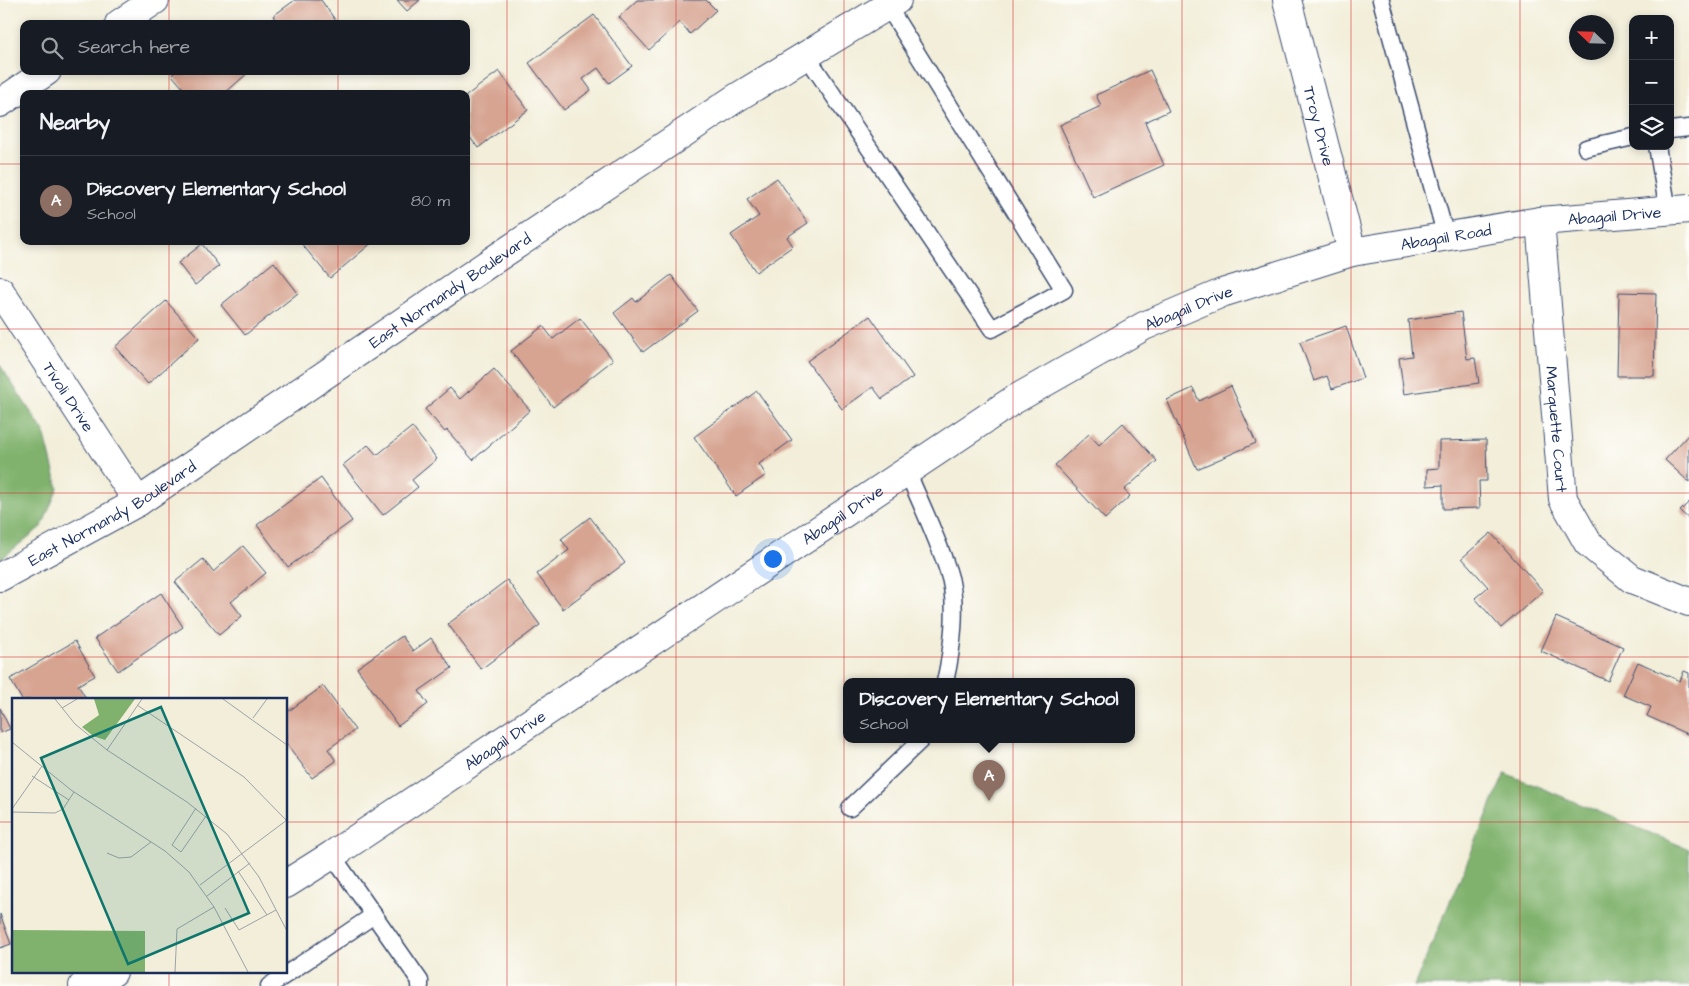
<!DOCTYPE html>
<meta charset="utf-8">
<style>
body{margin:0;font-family:"Architects Daughter",sans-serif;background:#242831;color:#f1f3f6}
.controls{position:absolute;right:15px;top:15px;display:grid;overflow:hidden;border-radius:10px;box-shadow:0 2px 8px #0003}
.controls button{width:45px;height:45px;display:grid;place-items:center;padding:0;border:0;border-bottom:1px solid #363941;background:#171b24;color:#f1f3f6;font:25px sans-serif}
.compass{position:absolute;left:1569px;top:15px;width:45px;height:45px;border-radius:50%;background:#171b24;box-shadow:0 2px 8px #0003;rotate:293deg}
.you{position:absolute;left:772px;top:558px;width:18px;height:18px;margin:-12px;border:4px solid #fff;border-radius:50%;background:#1a73e8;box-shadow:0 0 0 8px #1a73e833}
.badge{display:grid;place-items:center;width:32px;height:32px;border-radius:50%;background:#ea580c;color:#fff;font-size:16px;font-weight:700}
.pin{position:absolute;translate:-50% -41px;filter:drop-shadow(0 1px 2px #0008)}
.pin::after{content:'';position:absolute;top:26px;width:18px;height:15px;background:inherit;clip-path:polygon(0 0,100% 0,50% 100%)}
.popup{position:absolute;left:843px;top:678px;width:292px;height:65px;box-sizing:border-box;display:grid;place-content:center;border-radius:10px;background:#171b24;filter:drop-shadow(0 1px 4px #0005);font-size:16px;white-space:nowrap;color:#9ea1a6}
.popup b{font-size:19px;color:#f1f3f6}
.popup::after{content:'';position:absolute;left:50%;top:100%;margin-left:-10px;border:10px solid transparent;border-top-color:#171b24}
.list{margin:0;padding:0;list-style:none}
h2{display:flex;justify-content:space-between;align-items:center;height:65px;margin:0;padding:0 20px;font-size:21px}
h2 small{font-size:16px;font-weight:400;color:#9ea1a6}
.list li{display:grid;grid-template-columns:32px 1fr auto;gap:15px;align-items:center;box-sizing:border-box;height:90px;padding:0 20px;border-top:1px solid #363941}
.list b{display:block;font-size:19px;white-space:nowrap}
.list p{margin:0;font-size:16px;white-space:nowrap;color:#9ea1a6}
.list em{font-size:16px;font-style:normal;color:#9ea1a6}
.icon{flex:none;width:28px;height:28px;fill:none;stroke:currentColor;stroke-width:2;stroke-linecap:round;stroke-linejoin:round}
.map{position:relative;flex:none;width:1689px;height:986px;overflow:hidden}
.search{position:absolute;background:#171b24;box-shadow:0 2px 8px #0003;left:20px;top:20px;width:450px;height:55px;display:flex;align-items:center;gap:12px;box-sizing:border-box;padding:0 18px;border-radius:10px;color:#9ea1a6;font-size:19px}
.panel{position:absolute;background:#171b24;box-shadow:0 2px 8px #0003;left:20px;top:90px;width:450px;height:155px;border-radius:10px}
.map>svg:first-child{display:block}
</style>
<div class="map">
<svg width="1689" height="986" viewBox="0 0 1689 986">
<rect width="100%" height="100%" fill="#fdfcf7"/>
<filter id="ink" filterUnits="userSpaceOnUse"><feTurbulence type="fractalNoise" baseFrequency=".02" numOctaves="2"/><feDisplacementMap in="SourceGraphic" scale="10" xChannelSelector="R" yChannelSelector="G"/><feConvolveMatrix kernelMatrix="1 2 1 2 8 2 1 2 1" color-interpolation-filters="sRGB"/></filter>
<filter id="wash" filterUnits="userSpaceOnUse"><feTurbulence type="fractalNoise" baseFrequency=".0096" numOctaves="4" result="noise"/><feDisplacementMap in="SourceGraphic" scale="20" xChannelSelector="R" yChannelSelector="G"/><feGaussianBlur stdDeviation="1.12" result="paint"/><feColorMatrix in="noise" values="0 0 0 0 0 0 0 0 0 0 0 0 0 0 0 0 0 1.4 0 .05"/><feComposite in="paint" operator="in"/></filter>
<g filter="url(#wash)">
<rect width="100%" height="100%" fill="#f2eed9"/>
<g fill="#80b26d" stroke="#4e7066">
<polygon points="0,365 44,432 58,488 42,526 0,560"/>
<polygon points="1505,773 1689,849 1689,986 1414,986"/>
</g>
<g id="blocks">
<g fill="#d7a492">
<polygon points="295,0 321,0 338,24 279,24 273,16"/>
<polygon points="397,0 420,0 407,11"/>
<polygon points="637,0 706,0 716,10 690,34 680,22 649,50 619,17"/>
<polygon points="594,15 632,66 609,83 598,68 583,79 591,90 564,110 529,63"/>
<polygon points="1150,70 1169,111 1145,122 1164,165 1093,197 1060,125 1101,106 1096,95"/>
<polygon points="176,71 250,71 224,94 188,94 172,75"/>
<polygon points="499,71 528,110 478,148 466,132 466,96"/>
<polygon points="777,178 808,223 787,237 793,246 756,272 731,235 759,216 747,199"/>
<polygon points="301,241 374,241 330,278 300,242"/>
<polygon points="202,244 219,266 195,285 178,263"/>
<polygon points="274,262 298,293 245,335 221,305"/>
<polygon points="671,275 698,311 643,352 614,313 633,298 636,302"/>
<polygon points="1619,292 1656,293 1654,376 1617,376"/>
<polygon points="166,301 199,338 148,384 115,347"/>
<polygon points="1461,312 1467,359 1475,358 1479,383 1404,394 1399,358 1412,356 1408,320"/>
<polygon points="870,316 913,377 882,399 873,387 842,409 807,361"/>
<polygon points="580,318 613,360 553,407 511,351 543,326 553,339"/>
<polygon points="1346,326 1363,378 1332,389 1327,376 1314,381 1300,342"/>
<polygon points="494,369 530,410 473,460 447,430 445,432 425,409 450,388 460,399"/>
<polygon points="1231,386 1256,443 1197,469 1167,400 1193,388 1199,401"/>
<polygon points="757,391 792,440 759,464 766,475 736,496 694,437"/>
<polygon points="1123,423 1157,461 1124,490 1130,496 1105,519 1055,465 1089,434 1099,445"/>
<polygon points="412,427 437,459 412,480 418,487 383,515 343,465 368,445 377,455"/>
<polygon points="1689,434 1689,482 1665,460"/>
<polygon points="1486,440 1487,481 1479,481 1480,508 1443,509 1443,485 1427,486 1427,469 1439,468 1439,441"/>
<polygon points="321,478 352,521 288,567 257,525"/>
<polygon points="1689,502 1689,519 1680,511"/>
<polygon points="590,517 625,563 563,609 537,574 569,550 561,539"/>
<polygon points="1491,533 1543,591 1501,628 1475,598 1488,587 1462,558"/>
<polygon points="243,546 266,573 231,602 242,616 219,635 175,582 203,559 213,572"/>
<polygon points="507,580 540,625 481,669 448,624"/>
<polygon points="161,593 183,627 118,671 95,638"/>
<polygon points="1556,617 1623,647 1608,681 1541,651"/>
<polygon points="402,636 413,651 431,638 452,668 419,691 428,704 398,726 357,668"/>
<polygon points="75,641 95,676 78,685 87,700 22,700 10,679"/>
<polygon points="1638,662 1680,681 1684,671 1689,673 1689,735 1647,716 1651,707 1623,695"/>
<polygon points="323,686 355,730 328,749 336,761 312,778 286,743 286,713"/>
<polygon points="0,708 10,729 0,733"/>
<polygon points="0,914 11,944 0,948"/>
</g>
</g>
</g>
<g filter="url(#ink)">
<use href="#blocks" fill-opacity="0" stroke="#3b4c70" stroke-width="1"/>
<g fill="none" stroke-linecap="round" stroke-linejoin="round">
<defs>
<g id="lane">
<polyline points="1381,0 1446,237"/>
<polyline points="806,55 992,329 1064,290 887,5"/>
<polyline points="1670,130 1689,128"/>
<polyline points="1657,146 1668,211"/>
<polyline points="1586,148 1633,137"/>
<path d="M907,471C921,504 937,537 948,571C959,602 952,651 945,682"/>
<polyline points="850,808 921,740"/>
<polyline points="332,855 420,981 420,986"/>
<polyline points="269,986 374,915"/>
</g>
<g id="street">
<path id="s1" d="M1287,0L1352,252"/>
<polyline points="119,24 155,0"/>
<polyline points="0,103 47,71"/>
<path id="s2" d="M1540,221L1563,499L1588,543L1632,579L1689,602"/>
<path id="s3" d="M286,884L332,855L1012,401L1144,326L1222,293L1352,252L1540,221L1689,209"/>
<polyline points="83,986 113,972"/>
</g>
<g id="secondary">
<path id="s4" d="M0,291L138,502"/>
<path id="s5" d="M0,577L138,502L495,259L736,98L897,0"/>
</g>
</defs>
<use href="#lane" stroke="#3b4c70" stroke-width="19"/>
<use href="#street" stroke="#3b4c70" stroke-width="30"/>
<use href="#secondary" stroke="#3b4c70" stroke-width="30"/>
<use href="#lane" stroke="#fff" stroke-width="16"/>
<use href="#street" stroke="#fff" stroke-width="28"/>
<use href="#secondary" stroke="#fff" stroke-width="28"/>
</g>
</g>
<path fill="none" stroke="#d62828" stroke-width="1" stroke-opacity="0.55" d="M169,0V24M338,0V24M507,0V986M676,0V986M844,0V986M1013,0V986M1182,0V986M1351,0V986M1520,0V986M169,71V94M338,71V94M0,164H24M466,164H1689M169,241V700M338,241V986M0,329H1689M0,493H1689M0,657H1689M0,822H14M286,822H1689M169,972V986"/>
<g text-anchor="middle" stroke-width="4" stroke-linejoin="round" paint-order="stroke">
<g font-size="16" fill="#1b2f5e" stroke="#fdfcf7">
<text dy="6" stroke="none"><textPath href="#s1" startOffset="130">Troy Drive</textPath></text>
<text dy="6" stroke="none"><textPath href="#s3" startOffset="1510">Abagail Drive</textPath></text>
<text dy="6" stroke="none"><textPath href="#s3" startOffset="1340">Abagail Road</textPath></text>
<text dy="6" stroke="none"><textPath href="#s5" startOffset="534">East Normandy Boulevard</textPath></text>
<text dy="6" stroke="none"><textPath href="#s3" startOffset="1072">Abagail Drive</textPath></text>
<text dy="6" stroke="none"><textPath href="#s4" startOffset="126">Tivoli Drive</textPath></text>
<text dy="6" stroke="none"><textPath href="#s2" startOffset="209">Marquette Court</textPath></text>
<text dy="6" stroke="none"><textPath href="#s5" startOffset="129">East Normandy Boulevard</textPath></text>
<text dy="6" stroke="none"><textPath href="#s3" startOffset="668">Abagail Drive</textPath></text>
<text dy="6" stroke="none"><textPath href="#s3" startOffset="262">Abagail Drive</textPath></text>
</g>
</g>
<g transform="translate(12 698)">
<rect width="275" height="275" fill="#f2eed9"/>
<path d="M82,1H123L93,42L81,38L70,29L87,17ZM0,232L133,233V274H0Z" fill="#80b26d"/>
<path fill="none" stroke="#9ca2a8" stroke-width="1" d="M43,1L63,26L95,52L175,104L215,136L247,179L275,233M211,1L275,47M125,7L232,79L275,123M50,10L65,1M241,20L255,1M0,44L59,92L153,153L177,174L202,209L236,274M95,52L130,1M20,78L57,102M184,110L160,147L169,154L194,118M0,111L30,68M0,114L43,115L51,111L62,94M95,155L107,160L119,159L139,144M226,173L255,217M188,187L275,122M195,198L238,165M213,210L227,232L264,212M163,274L165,231L202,209"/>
<path fill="#0f766e" fill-opacity="0.15" stroke="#0f766e" stroke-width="2.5" d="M149,9L237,215L116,266L29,60Z"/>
<rect width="275" height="275" fill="none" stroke="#1b2f5e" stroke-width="2.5"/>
</g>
</svg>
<div class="controls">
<button>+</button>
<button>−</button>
<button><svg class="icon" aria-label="layers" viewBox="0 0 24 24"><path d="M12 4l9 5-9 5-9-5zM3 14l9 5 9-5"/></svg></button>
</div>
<svg class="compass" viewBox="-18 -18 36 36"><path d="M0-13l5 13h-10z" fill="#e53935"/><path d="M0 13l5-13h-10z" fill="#9ea1a6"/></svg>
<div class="you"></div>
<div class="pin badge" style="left:989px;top:801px;background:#8d6e63">A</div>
<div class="popup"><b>Discovery Elementary School</b>School</div>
<div class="search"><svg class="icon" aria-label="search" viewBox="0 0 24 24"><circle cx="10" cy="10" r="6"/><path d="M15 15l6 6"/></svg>Search here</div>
<section class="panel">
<h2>Nearby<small></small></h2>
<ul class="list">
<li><span class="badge" style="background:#8d6e63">A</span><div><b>Discovery Elementary School</b><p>School</p></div><em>80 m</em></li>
</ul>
</section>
</div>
